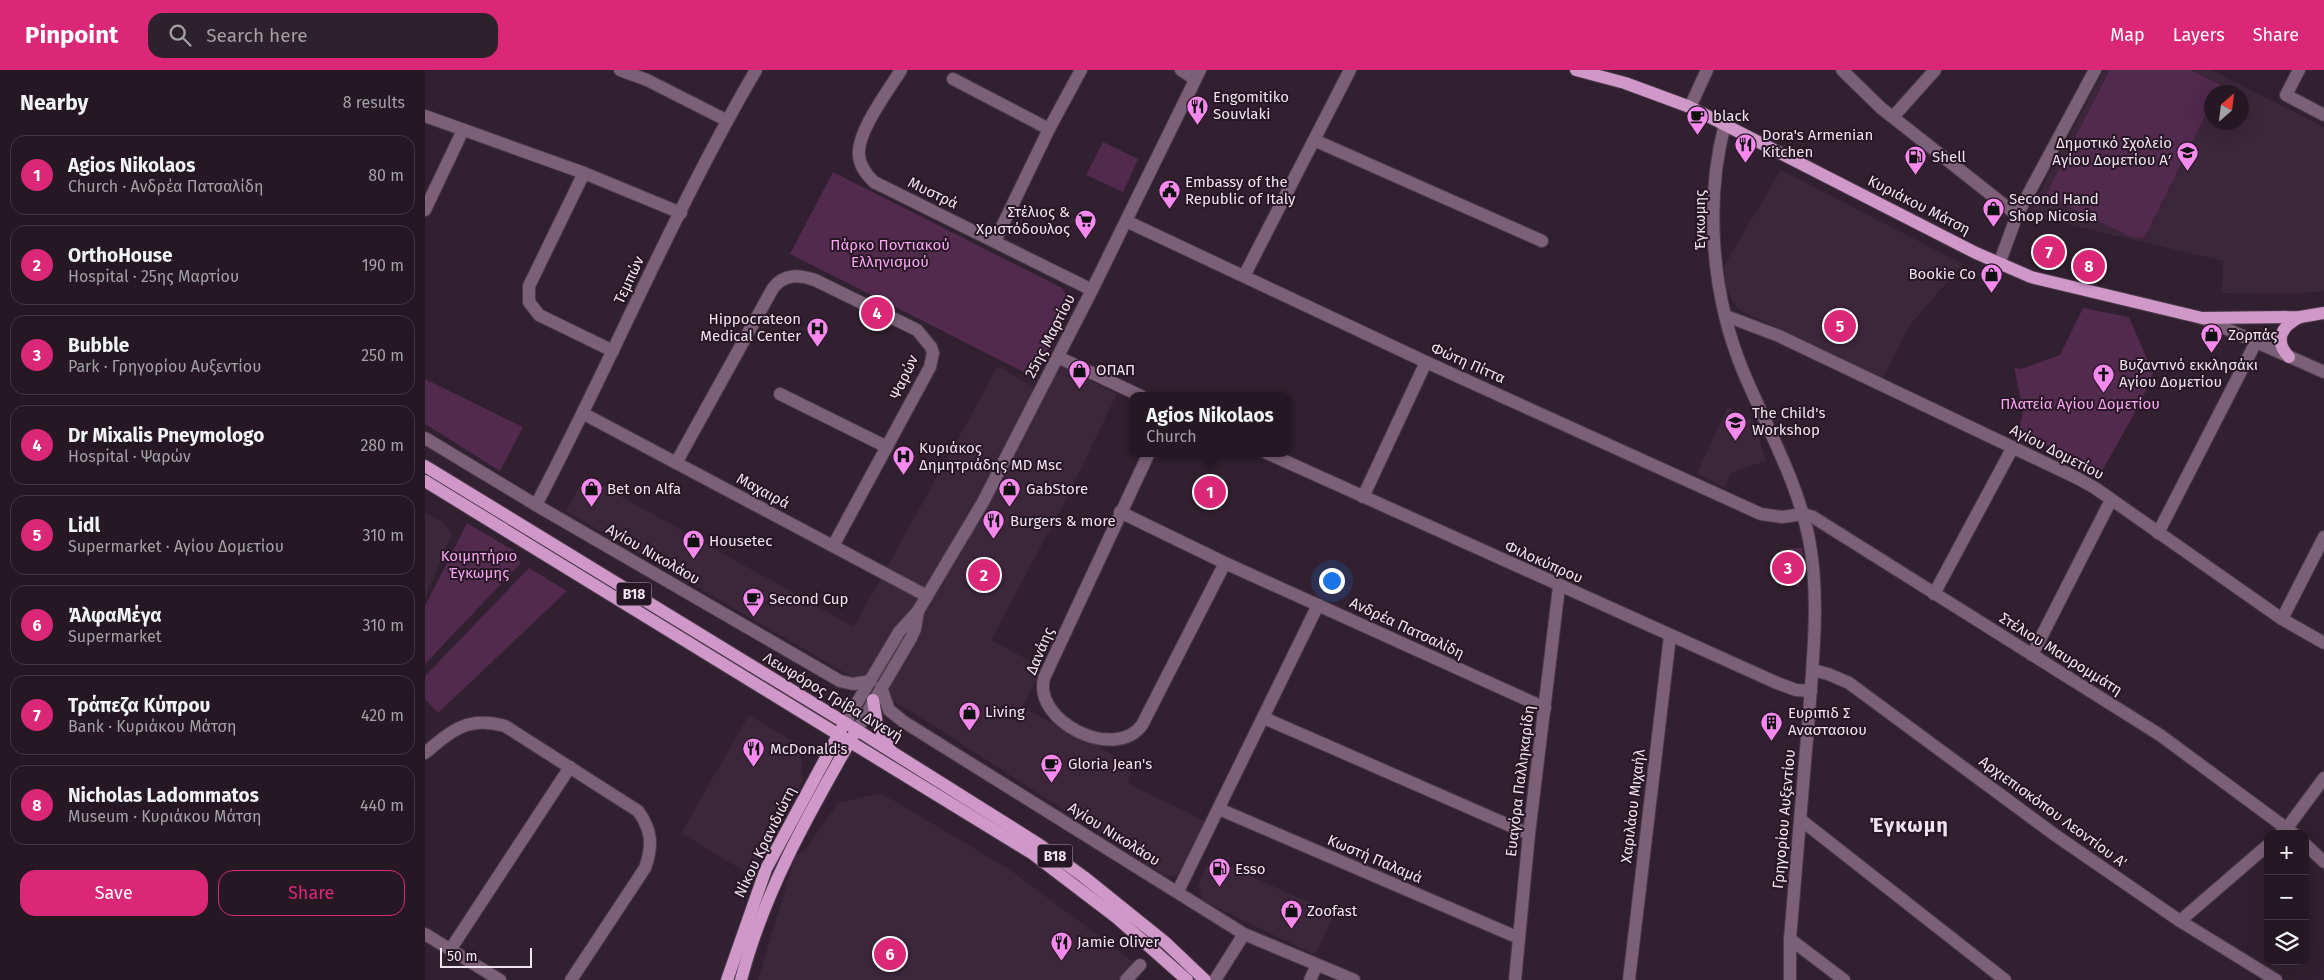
<!DOCTYPE html>
<meta charset="utf-8">
<style>
body{margin:0;font-family:"Fira Sans",sans-serif;background:#2d212b;color:#f1f3f6}
.controls{position:absolute;right:15px;bottom:15px;display:grid;overflow:hidden;border-radius:10px;box-shadow:0 5px 20px #0002}
.controls button{width:45px;height:45px;display:grid;place-items:center;padding:0;border:0;border-bottom:1px solid #423741;background:#251823;color:#f1f3f6;font:25px sans-serif}
.compass{position:absolute;left:1779px;top:15px;width:45px;height:45px;border-radius:50%;background:#251823;box-shadow:0 5px 20px #0002;rotate:28deg}
.scale{position:absolute;left:15px;bottom:12px;width:92px;box-sizing:border-box;padding-left:5px;border:2px solid #efe3ed;border-top:0;font-size:14px;line-height:18px;white-space:nowrap;color:#efe3ed;-webkit-text-stroke:4px #271625;paint-order:stroke}
.you{position:absolute;left:906px;top:510px;width:18px;height:18px;margin:-12px;border:4px solid #fff;border-radius:50%;background:#1a73e8;box-shadow:0 0 0 8px #1a73e833}
.badge{display:grid;place-items:center;width:32px;height:32px;border-radius:50%;background:#db2777;color:#fff;font-size:16px;font-weight:700}
.pin{position:absolute;translate:-50% -50%;border:2px solid #fff;box-shadow:0 1px 5px #0006}
.popup{position:absolute;left:704px;top:322px;width:162px;height:65px;box-sizing:border-box;display:grid;place-content:center;border-radius:10px;background:#251823;filter:drop-shadow(0 1px 4px #0005);font-size:16px;white-space:nowrap;color:#a3a0a6}
.popup b{font-size:19px;color:#f1f3f6}
.popup::after{content:'';position:absolute;left:50%;top:100%;margin-left:-10px;border:10px solid transparent;border-top-color:#251823}
.list{margin:0;padding:0;list-style:none}
h2{display:flex;justify-content:space-between;align-items:center;height:65px;margin:0;padding:0 20px;font-size:21px}
h2 small{font-size:16px;font-weight:400;color:#a3a0a6}
.list li{display:grid;grid-template-columns:32px 1fr auto;gap:15px;align-items:center;box-sizing:border-box;height:80px;margin:0 10px 10px;padding:0 10px;border:1px solid #423741;border-radius:15px}
.list b{display:block;font-size:19px;white-space:nowrap}
.list p{margin:0;font-size:16px;white-space:nowrap;color:#a3a0a6}
.list em{font-size:16px;font-style:normal;color:#a3a0a6}
.actions{display:flex;gap:10px;padding:15px 20px}
.actions a{flex:1;padding:11px 0;border:1px solid #db2777;border-radius:15px;text-align:center;font-size:18px;color:#db2777}
.actions .main{background:#db2777;color:#fff}
.icon{flex:none;width:28px;height:28px;fill:none;stroke:currentColor;stroke-width:2;stroke-linecap:round;stroke-linejoin:round}
.map{position:relative;flex:none;width:1899px;height:910px;overflow:hidden}
header{display:flex;align-items:center;gap:30px;box-sizing:border-box;height:70px;padding:0 25px;background:#db2777;color:#fff}
header strong{font-size:24px}
nav{display:flex;gap:28px;margin-inline-start:auto;font-size:18px}
.search{width:350px;height:45px;background:#2d212b;display:flex;align-items:center;gap:12px;box-sizing:border-box;padding:0 18px;border-radius:15px;color:#a3a0a6;font-size:19px}
main{display:flex}
aside{flex:1;background:#251823}
.map>svg:first-child{display:block}
</style>
<header>
<strong>Pinpoint</strong>
<div class="search"><svg class="icon" aria-label="search" viewBox="0 0 24 24"><circle cx="10" cy="10" r="6"/><path d="M15 15l6 6"/></svg>Search here</div>
<nav><a>Map</a><a>Layers</a><a>Share</a></nav>
</header>
<main>
<aside>
<h2>Nearby<small>8 results</small></h2>
<ul class="list">
<li><span class="badge">1</span><div><b>Agios Nikolaos</b><p>Church · Ανδρέα Πατσαλίδη</p></div><em>80 m</em></li>
<li><span class="badge">2</span><div><b>OrthoHouse</b><p>Hospital · 25ης Μαρτίου</p></div><em>190 m</em></li>
<li><span class="badge">3</span><div><b>Bubble</b><p>Park · Γρηγορίου Αυξεντίου</p></div><em>250 m</em></li>
<li><span class="badge">4</span><div><b>Dr Mixalis Pneymologo</b><p>Hospital · Ψαρών</p></div><em>280 m</em></li>
<li><span class="badge">5</span><div><b>Lidl</b><p>Supermarket · Αγίου Δομετίου</p></div><em>310 m</em></li>
<li><span class="badge">6</span><div><b>ΆλφαΜέγα</b><p>Supermarket</p></div><em>310 m</em></li>
<li><span class="badge">7</span><div><b>Τράπεζα Κύπρου</b><p>Bank · Κυριάκου Μάτση</p></div><em>420 m</em></li>
<li><span class="badge">8</span><div><b>Nicholas Ladommatos</b><p>Museum · Κυριάκου Μάτση</p></div><em>440 m</em></li>
</ul>
<div class="actions"><a class="main">Save</a><a>Share</a></div>
</aside>
<div class="map">
<svg width="1899" height="910" viewBox="0 0 1899 910">
<rect width="100%" height="100%" fill="#31202f"/>
<g fill="#3c263a" fill-rule="evenodd">
<path d="M1679,0H1786L1899,57V221L1865,224L1797,223L1798,191L1603,145ZM1786,22H1816V52H1786Z"/>
<polygon points="1356,100 1538,194 1484,256 1457,310 1313,239 1301,219 1299,196"/>
<polygon points="628,291 692,324 638,435 566,570 618,598 597,637 709,696 702,713 782,752 754,806 741,806 487,642 141,441 160,406 429,557 573,296 612,319"/>
<polygon points="1303,337 1329,351 1341,391 1305,403 1300,418 1272,403"/>
<polygon points="0,443 16,451 27,464 0,528"/>
<polygon points="324,645 375,676 378,710 327,806 256,763"/>
<polygon points="456,723 584,799 710,893 694,910 333,910 370,786 381,779 413,733"/>
<polygon points="786,788 909,844 890,885 778,831 773,815"/>
</g>
<g fill="#512a4e">
<polygon points="1685,0 1765,0 1796,15 1792,22 1786,22 1786,34 1719,168 1704,166 1620,126"/>
<polygon points="678,72 713,89 698,122 661,105"/>
<polygon points="408,102 637,218 643,228 642,241 609,307 365,184"/>
<polygon points="1658,238 1704,247 1728,303 1717,330 1676,403 1594,361 1598,341 1589,297 1596,299 1635,285"/>
<polygon points="0,309 98,357 75,401 0,354"/>
<polygon points="42,453 88,480 96,493 0,594 0,536"/>
<polygon points="1364,478 1377,478 1380,500 1373,517 1345,504 1350,493 1356,495"/>
<polygon points="104,498 142,521 13,643 0,629 0,606"/>
</g>
<g fill="none" stroke-linecap="round" stroke-linejoin="round">
<defs>
<g id="minor">
<polyline points="195,0 222,10 301,50"/>
<path d="M476,0C463,21 431,63 434,86C435,97 442,105 449,112L667,220"/>
<polyline points="756,0 770,9"/>
<polyline points="1417,0 1456,38 1592,145"/>
<polyline points="1874,0 1861,25 1899,45"/>
<polyline points="528,9 624,59"/>
<polyline points="1265,37 1282,0"/>
<polyline points="0,46 159,103 256,143"/>
<polyline points="1468,47 1510,0"/>
<path d="M1300,54C1279,133 1287,226 1318,301C1341,356 1372,410 1384,469C1395,526 1388,586 1384,644C1378,719 1372,794 1365,869V910"/>
<polyline points="889,70 1117,171"/>
<polyline points="159,103 104,216 104,232 114,245 188,281"/>
<polyline points="0,140 38,60"/>
<polyline points="701,151 1001,292 1336,444 1357,447 1378,444 1388,447 1735,665 1869,764"/>
<polyline points="570,171 624,59 656,0"/>
<polyline points="1574,194 1592,145 1670,0"/>
<polyline points="819,206 925,0"/>
<polyline points="1301,246 1354,266 1652,408 1670,418 1857,549 1899,573"/>
<polyline points="1777,248 1899,302"/>
<polyline points="633,287 716,326"/>
<polyline points="355,324 462,377"/>
<polyline points="159,344 502,526"/>
<polyline points="0,368 111,435 415,611 428,614 445,611"/>
<path d="M724,383L619,608C608,652 690,692 717,655L800,493"/>
<polyline points="842,383 1352,613 1371,620 1386,621"/>
<path d="M251,393L348,218C360,203 374,205 390,210L492,260L506,277L508,283L505,297L408,476"/>
<polyline points="938,427 1001,292"/>
<path d="M111,435C187,291 249,140 331,0"/>
<polyline points="695,442 800,493 1120,638"/>
<polyline points="1733,463 1831,272"/>
<polyline points="1509,524 1588,377"/>
<polyline points="1857,549 1899,467"/>
<polyline points="1607,585 1686,430"/>
<polyline points="1388,600 1403,604 1424,613 1630,765 1755,851 1851,910"/>
<polyline points="456,617 464,640 479,652 819,864 929,910"/>
<polyline points="839,648 1104,764"/>
<polyline points="420,653 474,562 493,541 558,432 667,220 775,0"/>
<polyline points="432,660 486,568 490,559 493,541"/>
<path d="M0,683C27,660 43,646 80,656L213,741C227,760 228,776 220,798L146,910"/>
<polyline points="794,739 1094,868"/>
<polyline points="1376,750 1580,910"/>
<polyline points="1855,764 1862,758 1899,708"/>
<polyline points="1880,774 1899,792"/>
<polyline points="753,821 893,535"/>
<polyline points="1755,851 1843,775"/>
<polyline points="0,864 75,910"/>
<polyline points="1365,869 1419,910"/>
<polyline points="25,880 145,697"/>
<polyline points="701,910 715,895"/>
<polyline points="790,910 819,864"/>
<polyline points="885,910 892,895"/>
<polyline points="1090,910 1104,764 1134,517"/>
<polyline points="1204,910 1245,566"/>
</g>
<g id="major">
<polyline points="1151,0 1200,13 1265,37 1551,183 1606,207 1777,248 1875,247 1899,243"/>
<path d="M1864,287C1848,270 1857,256 1875,247"/>
<polyline points="0,396 432,660 615,775 659,807 741,873 780,910"/>
<polyline points="0,411 608,784 692,848 762,910"/>
<polyline points="448,630 452,654 465,679"/>
<polyline points="302,910 341,799 417,658"/>
<path d="M316,910C339,822 383,745 428,666"/>
</g>
</defs>
<use href="#minor" stroke="#4c3b4a" stroke-width="14"/>
<use href="#major" stroke="#4c3b4a" stroke-width="14"/>
<use href="#minor" stroke="#7b6077" stroke-width="12"/>
<use href="#major" stroke="#cf98c9" stroke-width="12"/>
</g>
<defs>
<symbol id="restaurant-pin" viewBox="-11 -11 22 30"><path d="M0 17L-7.5 6A9.5 9.5 0 1 1 7.5 6Z" fill="#f689ed" stroke="#271625"/><path d="M-5-6h1v4h1v-4h1v4h1v-4h1v5L-1.5 .5V6h-2V.5L-5-1ZM5-6V6H3V1.5H1.5Q1.5-4 5-6Z" fill="#111"/></symbol>
<symbol id="cafe-pin" viewBox="-11 -11 22 30"><path d="M0 17L-7.5 6A9.5 9.5 0 1 1 7.5 6Z" fill="#f689ed" stroke="#271625"/><path d="M-5.5-4.5H6V0H3Q3 3.5 0 3.5H-2.5Q-5.5 3.5-5.5 0ZM3-3.2v2h1.7v-2ZM-6 4.5H4V6H-6Z" fill="#111"/></symbol>
<symbol id="school-pin" viewBox="-11 -11 22 30"><path d="M0 17L-7.5 6A9.5 9.5 0 1 1 7.5 6Z" fill="#f689ed" stroke="#271625"/><path d="M0-5L7-2L0 1L-7-2ZM-4 1L0 2.5L4 1V4Q0 6-4 4Z" fill="#111"/></symbol>
<symbol id="fuel-pin" viewBox="-11 -11 22 30"><path d="M0 17L-7.5 6A9.5 9.5 0 1 1 7.5 6Z" fill="#f689ed" stroke="#271625"/><path d="M-5.5-6h7V0h2V4h1.3V-2.5L3-4.5l.8-.8L6-3V5H2.5V1h-1V6h-7ZM-4.2-4.7v3.2H.2V-4.7Z" fill="#111"/></symbol>
<symbol id="civic-pin" viewBox="-11 -11 22 30"><path d="M0 17L-7.5 6A9.5 9.5 0 1 1 7.5 6Z" fill="#f689ed" stroke="#271625"/><path d="M-.6-6.5H3V-4.5H.6V-3L4-1V1h2V6H-6V1h2V-1L-.6-3ZM-1.2 2.5V6h2.4V2.5Z" fill="#111"/></symbol>
<symbol id="shop-pin" viewBox="-11 -11 22 30"><path d="M0 17L-7.5 6A9.5 9.5 0 1 1 7.5 6Z" fill="#f689ed" stroke="#271625"/><path d="M-5-2.5h2.3a2.7 3.5 0 0 1 5.4 0H5L5.5 6h-11ZM-1.5-2.5h3a1.5 2.3 0 0 0-3 0Z" fill="#111"/></symbol>
<symbol id="supermarket-pin" viewBox="-11 -11 22 30"><path d="M0 17L-7.5 6A9.5 9.5 0 1 1 7.5 6Z" fill="#f689ed" stroke="#271625"/><path d="M-6-5.5h2.5l.6 2H6L4.5 2H-2.5L-4.4-4H-6ZM-1.5 3.2a1.3 1.3 0 1 0 .1 0ZM3 3.2a1.3 1.3 0 1 0 .1 0Z" fill="#111"/></symbol>
<symbol id="hospital-pin" viewBox="-11 -11 22 30"><path d="M0 17L-7.5 6A9.5 9.5 0 1 1 7.5 6Z" fill="#f689ed" stroke="#271625"/><path d="M-5-5h3v3.5h4V-5h3V5h-3V1.5h-4V5h-3Z" fill="#111"/></symbol>
<symbol id="church-pin" viewBox="-11 -11 22 30"><path d="M0 17L-7.5 6A9.5 9.5 0 1 1 7.5 6Z" fill="#f689ed" stroke="#271625"/><path d="M-1.2-6h2.4v3.5h3.3v2.4h-3.3V6h-2.4V-.1h-3.3v-2.4h3.3Z" fill="#111"/></symbol>
<symbol id="building-pin" viewBox="-11 -11 22 30"><path d="M0 17L-7.5 6A9.5 9.5 0 1 1 7.5 6Z" fill="#f689ed" stroke="#271625"/><path d="M-4-6H4V6H1V3H-1V6H-4ZM-2.5-4.3h1.7v1.8h-1.7ZM.8-4.3h1.7v1.8H.8ZM-2.5-1h1.7V.8h-1.7ZM.8-1h1.7V.8H.8Z" fill="#111"/></symbol>
</defs>
<g fill-rule="evenodd">
<use href="#restaurant-pin" x="760" y="24" width="25" height="34"/>
<use href="#cafe-pin" x="1260" y="34" width="25" height="34"/>
<use href="#restaurant-pin" x="1308" y="62" width="25" height="34"/>
<use href="#school-pin" x="1750" y="70" width="25" height="34"/>
<use href="#fuel-pin" x="1478" y="74" width="25" height="34"/>
<use href="#civic-pin" x="732" y="108" width="25" height="34"/>
<use href="#shop-pin" x="1556" y="126" width="25" height="34"/>
<use href="#supermarket-pin" x="648" y="138" width="25" height="34"/>
<use href="#shop-pin" x="1554" y="192" width="25" height="34"/>
<use href="#hospital-pin" x="380" y="246" width="25" height="34"/>
<use href="#shop-pin" x="1774" y="252" width="25" height="34"/>
<use href="#shop-pin" x="642" y="288" width="25" height="34"/>
<use href="#church-pin" x="1666" y="292" width="25" height="34"/>
<use href="#school-pin" x="1298" y="340" width="25" height="34"/>
<use href="#hospital-pin" x="466" y="374" width="25" height="34"/>
<use href="#shop-pin" x="154" y="406" width="25" height="34"/>
<use href="#shop-pin" x="572" y="406" width="25" height="34"/>
<use href="#restaurant-pin" x="556" y="438" width="25" height="34"/>
<use href="#shop-pin" x="256" y="458" width="25" height="34"/>
<use href="#cafe-pin" x="316" y="516" width="25" height="34"/>
<use href="#shop-pin" x="532" y="630" width="25" height="34"/>
<use href="#building-pin" x="1334" y="640" width="25" height="34"/>
<use href="#restaurant-pin" x="316" y="666" width="25" height="34"/>
<use href="#cafe-pin" x="614" y="682" width="25" height="34"/>
<use href="#fuel-pin" x="782" y="786" width="25" height="34"/>
<use href="#shop-pin" x="854" y="828" width="25" height="34"/>
<use href="#restaurant-pin" x="624" y="860" width="25" height="34"/>
</g>
<g text-anchor="middle" stroke-width="4" stroke-linejoin="round" paint-order="stroke">
<g fill="#271625" stroke="#b3a6b1" stroke-width="1">
<rect x="191.5" y="512.5" width="35" height="23" rx="4"/>
<rect x="612.5" y="774.5" width="35" height="23" rx="4"/>
</g>
<g font-size="14" font-weight="bold" fill="#efe3ed">
<text x="209" y="529">B18</text>
<text x="630" y="791">B18</text>
</g>
<g font-size="15" fill="#efe3ed" stroke="#271625" text-anchor="start">
<text x="788" y="32">Engomitiko<tspan x="788" dy="17">Souvlaki</tspan></text>
<text x="1288" y="51">black</text>
<text x="1337" y="70">Dora's Armenian<tspan x="1337" dy="17">Kitchen</tspan></text>
<text x="1747" y="78" text-anchor="end">Δημοτικό Σχολείο<tspan x="1747" dy="17">Αγίου Δομετίου Αʹ</tspan></text>
<text x="1507" y="92">Shell</text>
<text x="760" y="117">Embassy of the<tspan x="760" dy="17">Republic of Italy</tspan></text>
<text x="1584" y="134">Second Hand<tspan x="1584" dy="17">Shop Nicosia</tspan></text>
<text x="645" y="147" text-anchor="end">Στέλιος &amp;<tspan x="645" dy="17">Χριστόδουλος</tspan></text>
<text x="1551" y="209" text-anchor="end">Bookie Co</text>
<text x="376" y="254" text-anchor="end">Hippocrateon<tspan x="376" dy="17">Medical Center</tspan></text>
<text x="1803" y="270">Ζορπάς</text>
<text x="1694" y="300">Βυζαντινό εκκλησάκι<tspan x="1694" dy="17">Αγίου Δομετίου</tspan></text>
<text x="671" y="305">ΟΠΑΠ</text>
<text x="1327" y="348">The Child's<tspan x="1327" dy="17">Workshop</tspan></text>
<text x="494" y="383">Κυριάκος<tspan x="494" dy="17">Δημητριάδης MD Msc</tspan></text>
<text x="182" y="424">Bet on Alfa</text>
<text x="601" y="424">GabStore</text>
<text x="585" y="456">Burgers &amp; more</text>
<text x="284" y="476">Housetec</text>
<text x="344" y="534">Second Cup</text>
<text x="560" y="647">Living</text>
<text x="1363" y="648">Ευριπιδ Σ<tspan x="1363" dy="17">Αναστασιου</tspan></text>
<text x="345" y="684">McDonald's</text>
<text x="643" y="699">Gloria Jean's</text>
<text x="810" y="804">Esso</text>
<text x="882" y="846">Zoofast</text>
<text x="652" y="877">Jamie Oliver</text>
</g>
<g font-size="15" fill="#efe3ed" stroke="#271625">
<text transform="translate(508 123) rotate(26)" y="5">Μυστρά</text>
<text transform="translate(1494 135) rotate(27)" y="5">Κυριάκου Μάτση</text>
<text transform="translate(1275 150) rotate(-90)" y="5">Έγκωμης</text>
<text transform="translate(204 210) rotate(-65)" y="5">Τεμπών</text>
<text transform="translate(625 266) rotate(-63)" y="5">25ης Μαρτίου</text>
<text transform="translate(1043 293) rotate(24)" y="5">Φώτη Πίττα</text>
<text transform="translate(479 307) rotate(-65)" y="5">Ψαρών</text>
<text transform="translate(1632 382) rotate(27)" y="5">Αγίου Δομετίου</text>
<text transform="translate(338 421) rotate(28)" y="5">Μαχαιρά</text>
<text transform="translate(228 484) rotate(30)" y="5">Αγίου Νικολάου</text>
<text transform="translate(1119 492) rotate(24)" y="5">Φιλοκύπρου</text>
<text transform="translate(982 558) rotate(25)" y="5">Ανδρέα Πατσαλίδη</text>
<text transform="translate(615 581) rotate(-67)" y="5">Δανάης</text>
<text transform="translate(1636 584) rotate(32)" y="5">Στέλιου Μαυρομμάτη</text>
<text transform="translate(408 627) rotate(31)" y="5">Λεωφόρος Γρίβα Διγενή</text>
<text transform="translate(1095 711) rotate(-83)" y="5">Ευαγόρα Παλληκαρίδη</text>
<text transform="translate(1208 736) rotate(-83)" y="5">Χαριλάου Μιχαήλ</text>
<text transform="translate(1628 742) rotate(36)" y="5">Αρχιεπισκόπου Λεοντίου Α'</text>
<text transform="translate(1359 749) rotate(-85)" y="5">Γρηγορίου Αυξεντίου</text>
<text transform="translate(689 764) rotate(32)" y="5">Αγίου Νικολάου</text>
<text transform="translate(340 772) rotate(-64)" y="5">Νίκου Κρανιδιώτη</text>
<text transform="translate(950 789) rotate(23)" y="5">Κωστή Παλαμά</text>
</g>
<g font-size="15" fill="#faa6f2" stroke="#271625">
<text x="465" y="180">Πάρκο Ποντιακού<tspan x="465" dy="17">Ελληνισμού</tspan></text>
<text x="1655" y="339">Πλατεία Αγίου Δομετίου</text>
<text x="54" y="491">Κοιμητήριο<tspan x="54" dy="17">Έγκωμης</tspan></text>
</g>
<g font-size="20" font-weight="bold" letter-spacing="1" fill="#efe3ed" stroke="#271625">
<text x="1484" y="762">Έγκωμη</text>
</g>
</g>
</svg>
<div class="controls">
<button>+</button>
<button>−</button>
<button><svg class="icon" aria-label="layers" viewBox="0 0 24 24"><path d="M12 4l9 5-9 5-9-5zM3 14l9 5 9-5"/></svg></button>
</div>
<svg class="compass" viewBox="-18 -18 36 36"><path d="M0-13l5 13h-10z" fill="#e53935"/><path d="M0 13l5-13h-10z" fill="#a3a0a6"/></svg>
<div class="scale">50 m</div>
<div class="you"></div>
<div class="pin badge" style="left:785px;top:422px">1</div>
<div class="popup"><b>Agios Nikolaos</b>Church</div>
<div class="pin badge" style="left:559px;top:505px">2</div>
<div class="pin badge" style="left:1363px;top:498px">3</div>
<div class="pin badge" style="left:452px;top:243px">4</div>
<div class="pin badge" style="left:1415px;top:256px">5</div>
<div class="pin badge" style="left:465px;top:884px">6</div>
<div class="pin badge" style="left:1624px;top:182px">7</div>
<div class="pin badge" style="left:1664px;top:196px">8</div>
</div>
</main>
